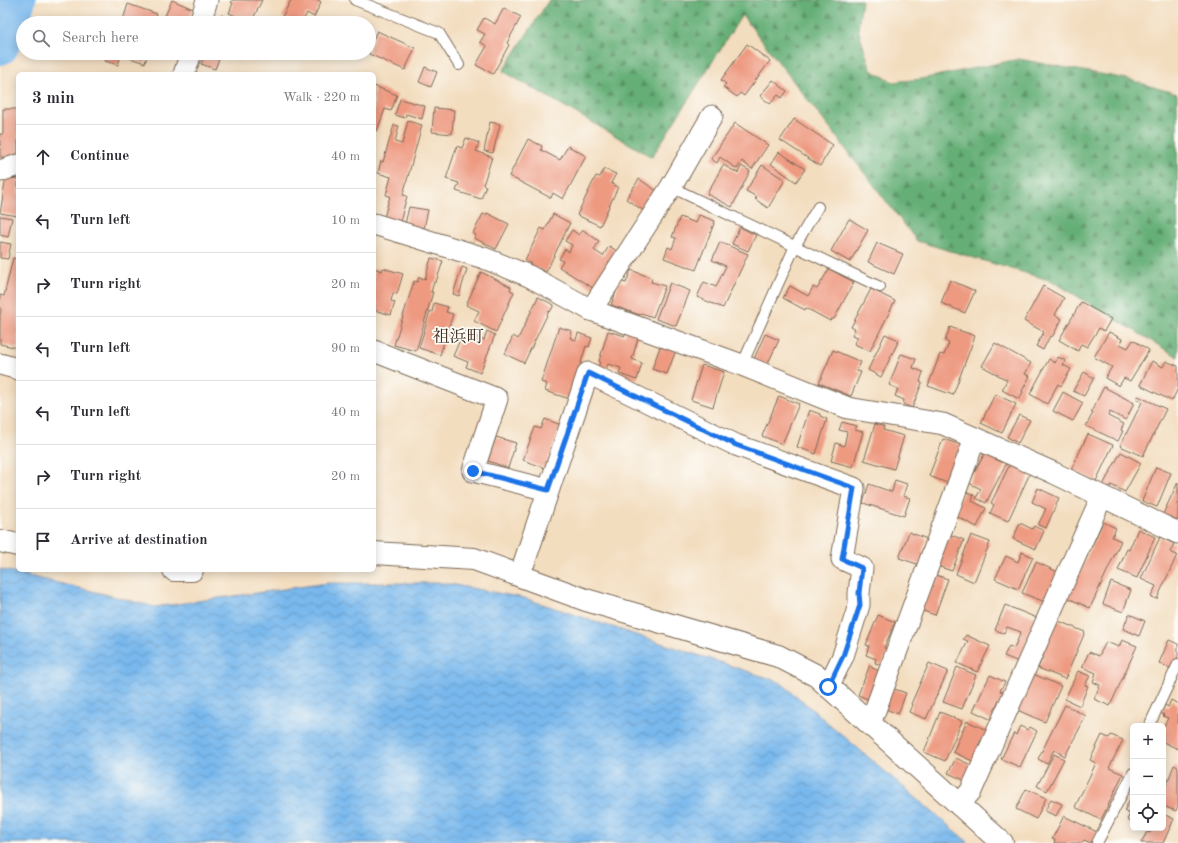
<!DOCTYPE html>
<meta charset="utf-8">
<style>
body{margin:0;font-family:"Old Standard TT","Noto Serif JP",serif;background:#f7f7f7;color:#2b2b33}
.controls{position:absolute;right:12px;bottom:12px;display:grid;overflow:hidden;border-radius:6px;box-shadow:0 2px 10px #0003}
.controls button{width:36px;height:36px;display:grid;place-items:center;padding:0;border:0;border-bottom:1px solid #e1e1e2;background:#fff;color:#2b2b33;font:20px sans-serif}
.stop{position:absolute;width:12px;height:12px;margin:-9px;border:3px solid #1a73e8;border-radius:50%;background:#fff}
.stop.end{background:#1a73e8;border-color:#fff;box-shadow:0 1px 4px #0008}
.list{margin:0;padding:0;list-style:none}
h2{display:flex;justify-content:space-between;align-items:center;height:52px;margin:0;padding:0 16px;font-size:17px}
h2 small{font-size:13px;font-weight:400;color:#7c7c81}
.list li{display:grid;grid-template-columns:26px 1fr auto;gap:12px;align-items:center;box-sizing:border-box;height:64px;padding:0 16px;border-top:1px solid #e1e1e2}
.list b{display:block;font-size:15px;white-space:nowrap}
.list em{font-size:13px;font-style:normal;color:#7c7c81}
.icon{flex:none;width:22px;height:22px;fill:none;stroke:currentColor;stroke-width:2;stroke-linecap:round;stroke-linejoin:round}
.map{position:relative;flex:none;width:1178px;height:843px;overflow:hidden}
.search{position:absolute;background:#fff;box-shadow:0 2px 10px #0003;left:16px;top:16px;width:360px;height:44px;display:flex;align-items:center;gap:10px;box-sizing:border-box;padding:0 14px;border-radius:22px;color:#7c7c81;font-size:15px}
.panel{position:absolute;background:#fff;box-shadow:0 2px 10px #0003;left:16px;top:72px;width:360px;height:500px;border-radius:6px}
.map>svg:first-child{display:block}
</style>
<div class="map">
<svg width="1178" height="843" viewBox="0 0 1178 843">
<defs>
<pattern id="forest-firs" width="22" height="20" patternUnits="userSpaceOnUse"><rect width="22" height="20" fill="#65af77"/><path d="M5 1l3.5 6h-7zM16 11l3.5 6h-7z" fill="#548f61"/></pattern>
<pattern id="water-waves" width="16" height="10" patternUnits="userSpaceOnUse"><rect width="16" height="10" fill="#78b8ed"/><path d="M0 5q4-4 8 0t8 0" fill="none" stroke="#6496bf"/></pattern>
</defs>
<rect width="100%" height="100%" fill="#fdfcf7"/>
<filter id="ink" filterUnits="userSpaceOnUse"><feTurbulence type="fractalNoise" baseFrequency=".025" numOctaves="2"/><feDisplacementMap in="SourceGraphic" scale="8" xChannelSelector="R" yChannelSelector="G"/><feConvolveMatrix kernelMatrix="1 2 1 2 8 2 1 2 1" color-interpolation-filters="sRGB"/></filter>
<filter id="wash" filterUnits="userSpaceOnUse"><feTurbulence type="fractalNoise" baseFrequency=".012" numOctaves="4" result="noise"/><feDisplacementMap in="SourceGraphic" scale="16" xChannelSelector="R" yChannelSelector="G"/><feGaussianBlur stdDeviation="0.9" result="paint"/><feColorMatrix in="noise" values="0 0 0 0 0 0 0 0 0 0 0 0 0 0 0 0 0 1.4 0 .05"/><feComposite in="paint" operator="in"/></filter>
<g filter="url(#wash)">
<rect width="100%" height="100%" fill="#f3ddbf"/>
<polygon fill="url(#forest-firs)" stroke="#506c4a" points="549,0 862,0 858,29 871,70 893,82 921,79 1019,59 1127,79 1177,94 1178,357 1052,281 917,241 742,15 652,157 503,71"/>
<polygon fill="url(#water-waves)" stroke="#5a7186" points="0,569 104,594 155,607 328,583 444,583 524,598 780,682 969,843 0,843"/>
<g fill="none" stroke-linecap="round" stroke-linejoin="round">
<polyline stroke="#78b8ed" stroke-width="38" points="0,46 17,0"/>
</g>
<g id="blocks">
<g fill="#ee9a81">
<polygon points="172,0 193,9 187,23 169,23 163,21"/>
<polygon points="232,0 262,0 251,23 229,13 233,3 231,2"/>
<polygon points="291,0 318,0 321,2 314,17 307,13 302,23 294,23 282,17"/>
<polygon points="128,4 157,14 154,23 122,23"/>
<polygon points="504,8 521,17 507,43 509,45 493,74 476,65 487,46 480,42 485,34 477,30 484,18 495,24"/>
<polygon points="221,15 240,23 217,23"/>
<polygon points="377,31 415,48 405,70 369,54 369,48"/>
<polygon points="747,44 770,61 744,96 740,93 737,97 723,87 726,84 721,80"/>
<polygon points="108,53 148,53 145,63 121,55 118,65 105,61"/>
<polygon points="205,54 219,59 215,69 201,64"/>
<polygon points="425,67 437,72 431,87 419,82"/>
<polygon points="773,80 787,91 782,98 778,95 770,104 760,96"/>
<polygon points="374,86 397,95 391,111 385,109 377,131 374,130"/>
<polygon points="400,99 425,106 422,119 406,114 405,118 395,115"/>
<polygon points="434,108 454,110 452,134 432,132"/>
<polygon points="3,109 18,109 18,157 0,157 0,134 3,134"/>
<polygon points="794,119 833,145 820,166 780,140"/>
<polygon points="408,121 422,125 403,195 407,196 399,226 383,221 390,196 386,195 391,177 378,173 381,161 383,162 394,125 399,126 395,142 402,144"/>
<polygon points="490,122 500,124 493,153 484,151"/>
<polygon points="735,123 768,145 752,169 742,161 737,169 720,157 717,163 711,159"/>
<polygon points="466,138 479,143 476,151 492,157 483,185 486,186 481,199 456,191 459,183 446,179 457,146 462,148"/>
<polygon points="528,139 542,146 541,150 560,160 568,146 586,156 563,199 553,193 551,198 509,176"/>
<polygon points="779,152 805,169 796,182 771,164"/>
<polygon points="723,165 738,173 741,166 750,171 732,207 707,194"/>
<polygon points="762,165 785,180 768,208 755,199 757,197 746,191"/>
<polygon points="604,169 616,174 611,183 618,187 600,226 577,215 596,176 600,177"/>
<polygon points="6,177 18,179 18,216 0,213"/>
<polygon points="639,179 657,191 644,211 626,199"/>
<polygon points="409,207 428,210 424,228 405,224"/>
<polygon points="487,213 509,224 496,249 474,238 476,235 473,233 483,214 486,215"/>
<polygon points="553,214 570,223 546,272 538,268 536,273 528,269 531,264 525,260 541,228 545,230"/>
<polygon points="699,215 715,221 696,270 664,258 668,247 672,249 676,238 672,237 680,217 696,223"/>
<polygon points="0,216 12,218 8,237 0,235"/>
<polygon points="849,219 868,230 850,262 831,251"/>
<polygon points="740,227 756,235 748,251 732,244"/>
<polygon points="572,230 579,235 583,230 599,241 594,250 603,256 609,246 620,253 596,290 559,267 563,261 559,259 565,249 569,252 572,245 565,241"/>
<polygon points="0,242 11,244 8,259 0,258"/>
<polygon points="720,242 748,254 723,308 697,297 704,282 716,287 726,266 712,260"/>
<polygon points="877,243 903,254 894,274 868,262"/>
<polygon points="13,258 18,259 18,348 0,344 0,315 1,310 0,309 0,295 4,296"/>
<polygon points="431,258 443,261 436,282 434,282 431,292 433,292 416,351 394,345 414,281 417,282 419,277 425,279"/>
<polygon points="462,267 467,269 459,296 453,294"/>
<polygon points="374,268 382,271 383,268 403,274 397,294 393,293 391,301 395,302 391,315 374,310"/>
<polygon points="829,269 854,282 834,319 832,319 830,321 806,308 805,310 783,298 790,286 808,296 813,287 817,289"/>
<polygon points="631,270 652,278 651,282 665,286 653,317 641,313 640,315 611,305 620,281 626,283"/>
<polygon points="481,272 511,287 510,290 514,292 496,332 474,321 479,311 466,305"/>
<polygon points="950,280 975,291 965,313 941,303"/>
<polygon points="670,283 690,291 676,326 656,319"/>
<polygon points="1043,286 1064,298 1055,315 1062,319 1052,337 1050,336 1043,350 1036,346 1044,332 1024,321"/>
<polygon points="871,289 895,301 870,351 854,344 858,337 852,335 855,329 851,327"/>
<polygon points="538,297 554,305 550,312 549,311 524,363 505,354 513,336 518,339"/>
<polygon points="1081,302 1111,319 1104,331 1099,328 1087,347 1081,344 1078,351 1059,340"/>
<polygon points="434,303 448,307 446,312 453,314 440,355 419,348 430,311 432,312"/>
<polygon points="559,327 572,331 570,338 576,340 578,333 592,338 589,347 586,346 570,399 545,391 547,384 541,382"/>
<polygon points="950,327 975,336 953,395 928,386 940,354 944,355 949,343 945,341"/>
<polygon points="464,331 484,340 487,331 495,335 480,373 466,367 468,362 453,356"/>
<polygon points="608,331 625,336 626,331 639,335 632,359 642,363 637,380 619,374 621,368 608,364 605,372 598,369 600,361 599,361"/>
<polygon points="1109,332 1122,339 1120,344 1128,348 1133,340 1149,350 1130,381 1124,378 1119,386 1105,378 1112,367 1094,357"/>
<polygon points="765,334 779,340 767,365 754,359"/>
<polygon points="885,334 899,340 881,377 868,370"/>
<polygon points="995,343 1031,363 1025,374 1030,376 1022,391 1023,392 1019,399 1002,390 1007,380 982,366"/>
<polygon points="661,344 676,350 667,374 652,369"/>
<polygon points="833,350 861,362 857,371 861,372 851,396 819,383"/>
<polygon points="901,354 916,359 913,368 923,372 920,382 922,383 912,408 903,404 904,400 895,396 898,389 889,385"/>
<polygon points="1058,357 1066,361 1063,365 1071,369 1061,386 1058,384 1047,404 1030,394 1049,359 1055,363"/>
<polygon points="1152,361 1163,367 1166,361 1178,366 1178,388 1172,401 1140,385"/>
<polygon points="702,365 724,372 713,407 691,400"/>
<polygon points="1084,372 1094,378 1084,396 1073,391"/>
<polygon points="1104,387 1134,403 1126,420 1110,412 1108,416 1124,424 1121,430 1123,431 1118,441 1086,426 1093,413 1091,412"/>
<polygon points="1063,392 1083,403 1073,421 1053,411"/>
<polygon points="995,394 1016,404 1002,433 981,423"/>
<polygon points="779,396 799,404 782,444 762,436"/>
<polygon points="1138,396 1166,409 1143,456 1120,446 1142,402 1137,399"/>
<polygon points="809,410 820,414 820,416 827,419 816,454 797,447"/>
<polygon points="1019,415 1030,420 1018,443 1007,437"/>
<polygon points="545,419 561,425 545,468 523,460 535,427 541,429"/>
<polygon points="842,422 857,426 855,430 863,432 853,467 831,461 836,443 844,446 847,432 839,430"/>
<polygon points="875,424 884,427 883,430 904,436 894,469 864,460"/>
<polygon points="1088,434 1113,445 1096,481 1071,470"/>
<polygon points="496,437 516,443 508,468 488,461"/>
<polygon points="943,439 964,446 950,484 929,476"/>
<polygon points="987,449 1008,460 986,503 976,498 981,489 969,483"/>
<polygon points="1121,452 1141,463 1125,492 1111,485 1109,489 1103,485"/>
<polygon points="1011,462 1031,471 1008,521 990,513 994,505 991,503"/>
<polygon points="1156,467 1171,473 1157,507 1142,501"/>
<polygon points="895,480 907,484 903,496 910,498 904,516 863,503 869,484 892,492"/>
<polygon points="1178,482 1178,520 1163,514"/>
<polygon points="1038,488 1059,498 1046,528 1038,525 1046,509 1032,502"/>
<polygon points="964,491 974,495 972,501 986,508 977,527 952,514"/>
<polygon points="1103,522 1116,528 1112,537 1121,541 1090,608 1068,598"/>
<polygon points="1020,523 1032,529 1034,526 1044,531 1036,549 1013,539"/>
<polygon points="1138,529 1155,537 1137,578 1118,570 1127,549 1129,550"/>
<polygon points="909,532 927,539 922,551 925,552 920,565 899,558"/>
<polygon points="946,533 964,540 952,571 934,565"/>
<polygon points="971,535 990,542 974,582 956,574"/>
<polygon points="1160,537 1174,544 1170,552 1177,555 1157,599 1151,597 1156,586 1141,579"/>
<polygon points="1022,552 1033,557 1018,589 995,579 1006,556 1018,562"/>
<polygon points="1036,562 1058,572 1045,602 1022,593"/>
<polygon points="930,573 948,579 935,615 917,609"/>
<polygon points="1111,582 1131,590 1123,612 1103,604"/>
<polygon points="1005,605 1037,618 1019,662 1004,656 1009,646 1014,648 1021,632 1007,627 1004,633 995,630"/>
<polygon points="1129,614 1145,621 1139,636 1123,629"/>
<polygon points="878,615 895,622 884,648 889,650 882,665 875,663 876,659 866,655 869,646 866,645"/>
<polygon points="1056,620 1085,632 1065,679 1038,668 1044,654 1041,652"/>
<polygon points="966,635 990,646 977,672 957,663 968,641 963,639"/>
<polygon points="1122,640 1137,646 1110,706 1094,699 1100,685 1093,682 1096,673 1082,667 1089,652 1099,656 1106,642 1119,647"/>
<polygon points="1169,640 1178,644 1178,656 1172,669 1159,663"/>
<polygon points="929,663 948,671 926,719 909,712 912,705 911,704"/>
<polygon points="870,665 872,667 872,668 882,672 870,700 858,695"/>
<polygon points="957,667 976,675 962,709 943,702"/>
<polygon points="1078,671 1090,676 1085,685 1088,686 1080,706 1065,699"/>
<polygon points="1033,674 1061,686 1045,722 1017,710"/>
<polygon points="990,675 1005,682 1000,691 1006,694 994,721 973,711"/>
<polygon points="891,688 906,693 898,714 883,708"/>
<polygon points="1171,700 1178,704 1178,749 1163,742 1163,728 1168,718 1163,716 1164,715 1161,713 1165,705 1168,707"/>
<polygon points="1065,705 1086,716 1065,756 1054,750 1047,764 1038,759"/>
<polygon points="940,712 962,721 945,761 924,752"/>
<polygon points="967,721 989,731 985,740 982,739 978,745 984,748 977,763 953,752"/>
<polygon points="1020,726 1028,730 1030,727 1037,731 1020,767 1001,759 1014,733 1016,735"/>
<polygon points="1102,735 1109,738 1111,735 1123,740 1109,768 1123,774 1101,820 1075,807 1096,763 1090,760"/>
<polygon points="1054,754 1064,759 1047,791 1037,786"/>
<polygon points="956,758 975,767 968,782 948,773"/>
<polygon points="1174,765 1178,767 1178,805 1176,811 1163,806 1163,794"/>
<polygon points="1026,789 1046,798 1036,819 1016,809"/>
<polygon points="1133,793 1133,823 1127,820 1130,814 1124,811"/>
<polygon points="1051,799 1062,804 1056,816 1045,811"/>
<polygon points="1163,814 1174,819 1163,843 1141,843 1147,832 1150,833 1152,828 1163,828"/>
<polygon points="1064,816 1097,832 1091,843 1084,840 1082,843 1054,843 1055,840 1052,839"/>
</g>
</g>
</g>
<g filter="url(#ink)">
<use href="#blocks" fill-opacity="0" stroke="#7b6956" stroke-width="1"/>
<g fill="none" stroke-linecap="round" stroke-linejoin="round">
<defs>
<g id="lane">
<polyline points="355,0 439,33 459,65"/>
<polyline points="671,187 880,287"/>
<polyline points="742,365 795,246 818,207"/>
<polyline points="1149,726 1178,664"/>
<polyline points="1097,843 1133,773"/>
</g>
<g id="street">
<polyline points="200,23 207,0"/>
<polyline points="184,74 191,53"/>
<polyline points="0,171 18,165"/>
<polyline points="374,224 484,258 529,276 591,310 742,365 848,408 943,424 1054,473 1178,533"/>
<polyline points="591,310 671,187 712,116"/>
<polyline points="374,351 497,399 473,471 548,490"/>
<polyline points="0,364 18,369"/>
<polyline points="524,563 588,373 736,445 854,488 842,559 862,568 859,593 859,605 843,656 828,687"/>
<polyline points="870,724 975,438"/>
<polyline points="959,805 971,791 1102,496"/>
</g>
<g id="secondary">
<polyline points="0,541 18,545"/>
<polyline points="374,553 474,559 586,600 778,656 817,676 1002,843"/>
<polyline points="174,570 192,570"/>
</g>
</defs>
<use href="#lane" stroke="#7b6956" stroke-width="12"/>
<use href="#street" stroke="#7b6956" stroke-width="23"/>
<use href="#secondary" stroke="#7b6956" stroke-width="24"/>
<use href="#lane" stroke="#fff" stroke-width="10"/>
<use href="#street" stroke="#fff" stroke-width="21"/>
<use href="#secondary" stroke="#fff" stroke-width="22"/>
</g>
</g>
<g fill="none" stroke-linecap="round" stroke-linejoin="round" filter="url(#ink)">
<polyline stroke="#1a73e8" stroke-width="5" points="473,471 548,490 588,373 736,445 854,488 842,559 862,568 859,593 860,605 843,656 828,687"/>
</g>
<g text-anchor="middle" stroke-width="3.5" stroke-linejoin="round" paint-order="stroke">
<g font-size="17" fill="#3b2a1e" stroke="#fdfcf7">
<text x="458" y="342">祖浜町</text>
</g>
</g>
</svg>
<div class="controls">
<button>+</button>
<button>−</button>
<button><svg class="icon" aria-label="locate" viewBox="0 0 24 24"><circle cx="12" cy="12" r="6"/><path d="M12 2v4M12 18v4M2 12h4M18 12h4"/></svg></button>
</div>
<div class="stop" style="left:828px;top:687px"></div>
<div class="stop end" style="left:473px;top:471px"></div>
<div class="search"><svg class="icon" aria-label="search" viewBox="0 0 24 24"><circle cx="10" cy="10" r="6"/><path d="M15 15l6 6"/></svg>Search here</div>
<section class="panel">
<h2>3 min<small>Walk · 220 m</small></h2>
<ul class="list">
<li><svg class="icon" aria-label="ahead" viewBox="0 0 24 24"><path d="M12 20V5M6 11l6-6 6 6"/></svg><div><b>Continue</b></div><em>40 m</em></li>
<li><svg class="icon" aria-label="left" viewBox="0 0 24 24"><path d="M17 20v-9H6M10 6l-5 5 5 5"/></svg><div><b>Turn left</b></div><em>10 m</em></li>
<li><svg class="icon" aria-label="right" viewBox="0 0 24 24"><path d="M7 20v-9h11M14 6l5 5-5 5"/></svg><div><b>Turn right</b></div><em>20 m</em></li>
<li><svg class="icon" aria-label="left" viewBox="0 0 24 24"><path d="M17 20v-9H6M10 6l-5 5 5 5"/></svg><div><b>Turn left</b></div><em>90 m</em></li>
<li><svg class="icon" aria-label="left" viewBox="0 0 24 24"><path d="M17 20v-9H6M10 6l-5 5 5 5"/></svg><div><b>Turn left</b></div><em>40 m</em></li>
<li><svg class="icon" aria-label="right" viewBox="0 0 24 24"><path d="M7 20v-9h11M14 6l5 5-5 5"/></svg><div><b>Turn right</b></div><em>20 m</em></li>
<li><svg class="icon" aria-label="arrive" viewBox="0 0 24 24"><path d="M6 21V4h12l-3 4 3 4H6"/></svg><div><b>Arrive at destination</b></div></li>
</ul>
</section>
</div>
